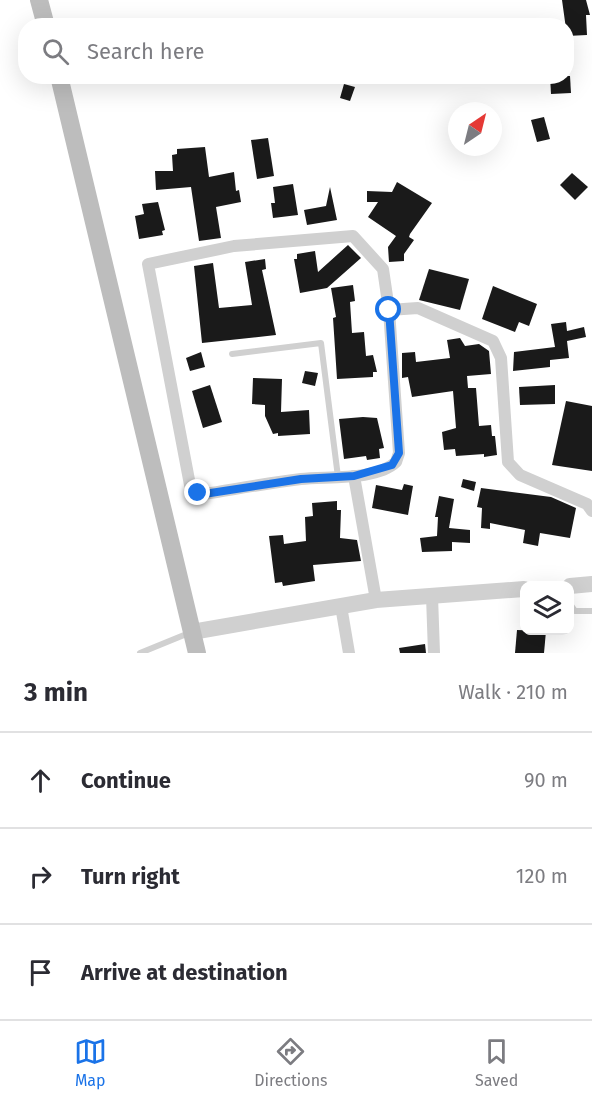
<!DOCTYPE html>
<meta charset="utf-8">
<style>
body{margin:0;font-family:"Fira Sans",sans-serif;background:#f7f7f7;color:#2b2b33}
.controls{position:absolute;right:18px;bottom:18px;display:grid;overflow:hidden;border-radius:12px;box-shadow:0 6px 24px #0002}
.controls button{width:54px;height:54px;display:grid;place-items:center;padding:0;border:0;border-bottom:2px solid #e1e1e2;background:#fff;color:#2b2b33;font:30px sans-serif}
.compass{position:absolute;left:448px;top:102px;width:54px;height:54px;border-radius:50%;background:#fff;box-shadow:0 6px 24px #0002;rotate:35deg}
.stop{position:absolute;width:18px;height:18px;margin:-14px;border:4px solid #1a73e8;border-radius:50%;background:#fff}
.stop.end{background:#1a73e8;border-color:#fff;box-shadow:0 2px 6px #0008}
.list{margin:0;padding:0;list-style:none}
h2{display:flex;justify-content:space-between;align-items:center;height:78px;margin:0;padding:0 24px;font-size:26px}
h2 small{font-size:20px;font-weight:400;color:#7c7c81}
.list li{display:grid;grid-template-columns:39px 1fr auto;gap:18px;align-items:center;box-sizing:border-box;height:96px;padding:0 24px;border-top:2px solid #e1e1e2}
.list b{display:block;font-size:22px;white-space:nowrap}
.list em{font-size:20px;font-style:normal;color:#7c7c81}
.icon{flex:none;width:33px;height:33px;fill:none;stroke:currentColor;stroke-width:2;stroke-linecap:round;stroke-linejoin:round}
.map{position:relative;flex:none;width:592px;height:653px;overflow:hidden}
.search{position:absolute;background:#fff;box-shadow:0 6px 24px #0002;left:18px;right:18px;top:18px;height:66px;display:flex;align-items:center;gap:15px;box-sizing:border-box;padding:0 21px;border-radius:24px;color:#7c7c81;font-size:22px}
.sheet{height:366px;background:#fff}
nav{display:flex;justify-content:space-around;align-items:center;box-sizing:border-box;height:84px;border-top:2px solid #e1e1e2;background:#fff;font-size:16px;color:#7c7c81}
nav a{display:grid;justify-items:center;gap:3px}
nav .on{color:#1a73e8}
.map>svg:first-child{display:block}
</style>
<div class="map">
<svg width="592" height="653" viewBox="0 0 592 653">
<rect width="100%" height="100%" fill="#fff"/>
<g fill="#1a1a1a">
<polygon points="562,0 586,0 590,15 586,15 587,35 567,36"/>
<polygon points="550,76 570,76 571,93 551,94"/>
<polygon points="344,84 355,87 350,101 340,98"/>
<polygon points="544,117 550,139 537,142 531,120"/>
<polygon points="268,138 274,176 257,179 251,140"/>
<polygon points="205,147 209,177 234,172 236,191 239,190 241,202 216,207 221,238 199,241 191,187 156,190 155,171 173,171 172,155 177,154 177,149"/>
<polygon points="572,173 588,187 575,200 560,185"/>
<polygon points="397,182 432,203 410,234 409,237 414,240 404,254 404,261 389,262 388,247 396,236 368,217 378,202 367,202 367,191 392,192"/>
<polygon points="293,184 298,215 273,218 271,203 275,203 273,187"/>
<polygon points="330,187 337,220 307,225 304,210 326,206"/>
<polygon points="158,202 165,230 162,231 163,235 139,239 135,216 144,214 142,204"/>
<polygon points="348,245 361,258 327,288 300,293 294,259 297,259 297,254 315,251 318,272"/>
<polygon points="265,259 266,269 262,270 276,335 202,343 194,266 213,263 219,308 252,305 245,262"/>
<polygon points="429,269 469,279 460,310 419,300"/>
<polygon points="353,285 355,301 350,302 352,333 364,332 366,356 373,355 377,372 373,372 373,377 337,379 333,318 336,317 331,288"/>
<polygon points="493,286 537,304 529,326 519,322 515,332 482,319"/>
<polygon points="566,322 567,331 584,327 586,337 567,341 569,358 550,360 550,367 513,371 514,352 555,347 551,324"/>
<polygon points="460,338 465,346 479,344 489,351 491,374 467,376 468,388 476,388 479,426 491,425 492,436 495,436 497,455 484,457 484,454 456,456 455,449 444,450 442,432 456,428 453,391 412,397 408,377 402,378 402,353 415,352 416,362 450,358 447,340"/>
<polygon points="201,352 205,367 190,371 186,358"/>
<polygon points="305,371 318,373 315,386 302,383"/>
<polygon points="253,378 282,379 281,412 309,410 310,434 278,436 278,433 273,434 265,416 265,405 252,404"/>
<polygon points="210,385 222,422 203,428 192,391"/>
<polygon points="555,385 555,404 520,405 519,387"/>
<polygon points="566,401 592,406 592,471 552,465"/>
<polygon points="363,417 377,418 384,448 379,449 380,458 367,460 366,456 344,459 339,419"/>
<polygon points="463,479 476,482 474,491 461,487"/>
<polygon points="404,484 413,486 408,515 372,508 376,485 402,490"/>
<polygon points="481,488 551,497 576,508 570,538 540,533 538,546 523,543 525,530 490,523 490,529 481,528 482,508 477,507"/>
<polygon points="439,496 454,499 449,528 470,530 470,543 452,542 452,551 422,552 420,538 437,536 438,517 435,517"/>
<polygon points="337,501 337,510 341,510 340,538 357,540 361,561 313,565 315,581 283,586 282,582 275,583 269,536 283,535 284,544 306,541 305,517 313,516 312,503"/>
<polygon points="517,630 546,631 544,653 515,653"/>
<polygon points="425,644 426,653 400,653 399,648"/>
</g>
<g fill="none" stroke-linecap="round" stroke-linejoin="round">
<g stroke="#d0d0d0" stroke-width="6">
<polyline points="232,354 321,343 338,477"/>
<polyline points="570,604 575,611 592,611"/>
<polyline points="140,653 189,633"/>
</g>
<g stroke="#d0d0d0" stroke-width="12">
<path d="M353,236L383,269L389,310L399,453L396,462C376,481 327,476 301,479C268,483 236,489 204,494L190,485L148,264L234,246Z"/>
<polyline points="389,310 418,308 493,341 501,358 508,462 520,475 587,504 592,511"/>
<polyline points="354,476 376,600"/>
<polyline points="432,596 434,653"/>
<polyline points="341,606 349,653"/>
</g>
<g stroke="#d0d0d0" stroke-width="16">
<polyline points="570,586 592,584"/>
<polyline points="192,632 376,600 524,589"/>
</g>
<g stroke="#bdbdbd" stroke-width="18">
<polyline points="39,0 46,26"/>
<polyline points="59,76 197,653"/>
</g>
</g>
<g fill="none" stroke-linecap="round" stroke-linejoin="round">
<polyline stroke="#1a73e8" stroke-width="8" points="198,493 204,494 301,479 354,476 392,465 399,453 389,310"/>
</g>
</svg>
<div class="controls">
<button><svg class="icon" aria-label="layers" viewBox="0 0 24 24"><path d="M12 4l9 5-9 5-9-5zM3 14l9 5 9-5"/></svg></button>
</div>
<svg class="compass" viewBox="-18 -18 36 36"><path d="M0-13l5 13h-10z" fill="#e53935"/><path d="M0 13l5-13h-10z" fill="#7c7c81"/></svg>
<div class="stop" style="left:389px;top:310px"></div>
<div class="stop end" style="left:198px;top:493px"></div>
<div class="search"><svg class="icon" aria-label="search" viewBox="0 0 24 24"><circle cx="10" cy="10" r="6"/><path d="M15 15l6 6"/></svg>Search here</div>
</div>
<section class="sheet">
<h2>3 min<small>Walk · 210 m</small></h2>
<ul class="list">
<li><svg class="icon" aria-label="ahead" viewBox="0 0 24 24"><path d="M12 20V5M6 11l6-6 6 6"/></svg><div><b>Continue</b></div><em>90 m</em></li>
<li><svg class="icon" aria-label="right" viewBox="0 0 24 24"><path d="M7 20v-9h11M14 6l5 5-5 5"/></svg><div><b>Turn right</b></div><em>120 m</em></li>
<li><svg class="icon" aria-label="arrive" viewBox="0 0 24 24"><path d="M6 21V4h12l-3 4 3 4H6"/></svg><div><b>Arrive at destination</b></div></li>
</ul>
</section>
<nav>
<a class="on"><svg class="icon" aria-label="map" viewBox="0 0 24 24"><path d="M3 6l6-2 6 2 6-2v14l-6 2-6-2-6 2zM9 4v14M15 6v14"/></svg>Map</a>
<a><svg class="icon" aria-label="directions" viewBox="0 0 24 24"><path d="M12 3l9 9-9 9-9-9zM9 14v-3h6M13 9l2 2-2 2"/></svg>Directions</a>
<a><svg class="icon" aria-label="saved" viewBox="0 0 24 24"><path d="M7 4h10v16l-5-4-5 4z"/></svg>Saved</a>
</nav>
